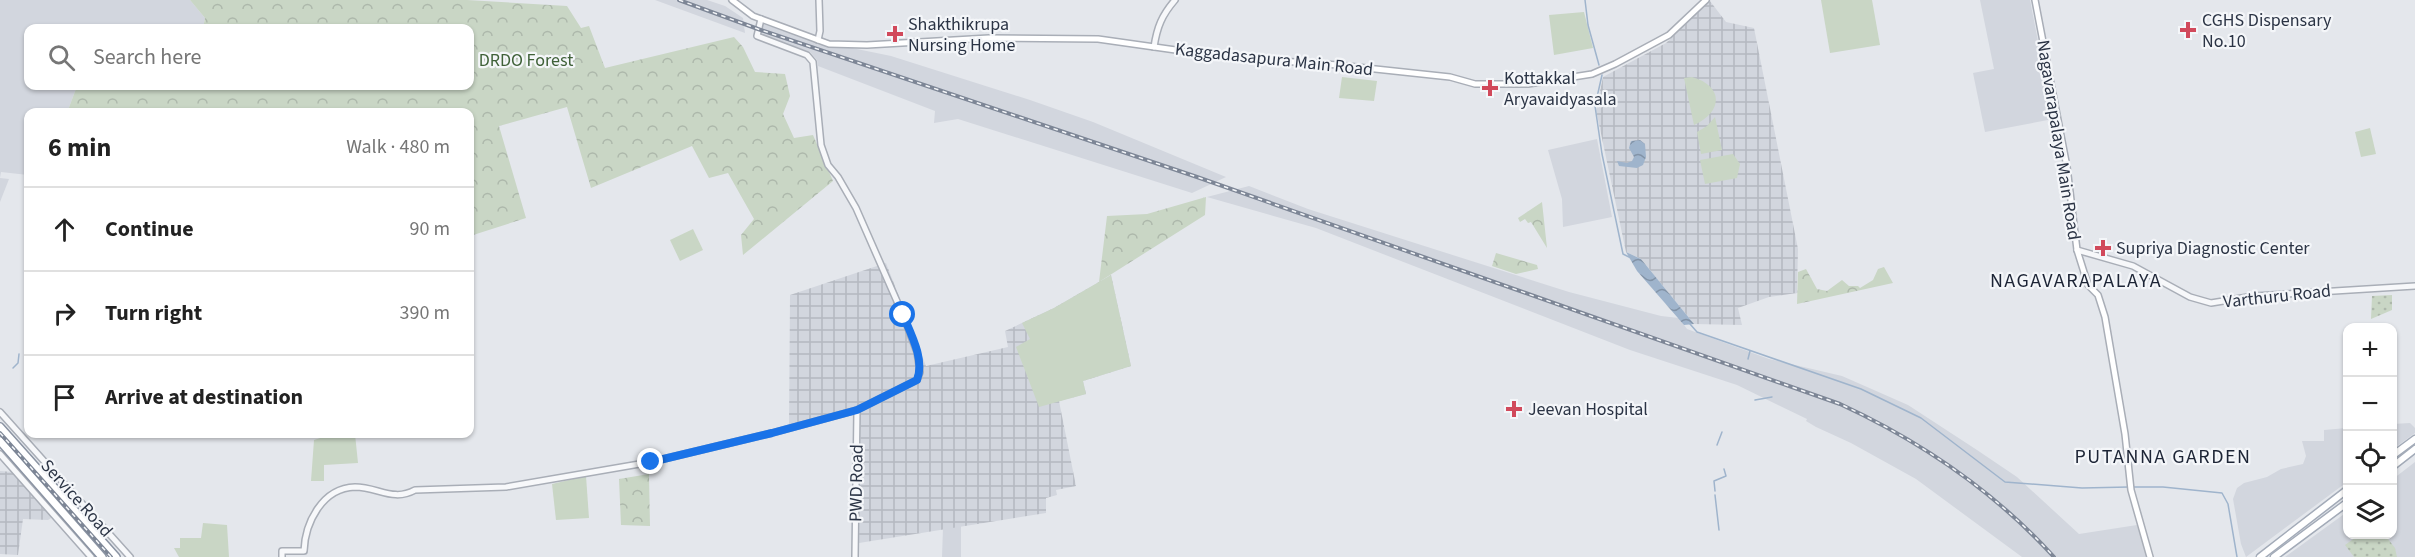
<!DOCTYPE html>
<meta charset="utf-8">
<style>
body{margin:0;font-family:"Source Sans 3",sans-serif;background:#f6f6f6;color:#222}
.controls{position:absolute;right:18px;bottom:18px;display:grid;overflow:hidden;border-radius:12px;box-shadow:0 2px 4px #0004}
.controls button{width:54px;height:54px;display:grid;place-items:center;padding:0;border:0;border-bottom:2px solid #e0e0e0;background:#fff;color:#222;font:30px sans-serif}
.stop{position:absolute;width:18px;height:18px;margin:-14px;border:4px solid #1a73e8;border-radius:50%;background:#fff}
.stop.end{background:#1a73e8;border-color:#fff;box-shadow:0 2px 6px #0008}
.list{margin:0;padding:0;list-style:none}
h2{display:flex;justify-content:space-between;align-items:center;height:78px;margin:0;padding:0 24px;font-size:26px}
h2 small{font-size:20px;font-weight:400;color:#767676}
.list li{display:grid;grid-template-columns:39px 1fr auto;gap:18px;align-items:center;box-sizing:border-box;height:84px;padding:0 24px;border-top:2px solid #e0e0e0}
.list b{display:block;font-size:22px;white-space:nowrap}
.list em{font-size:20px;font-style:normal;color:#767676}
.icon{flex:none;width:33px;height:33px;fill:none;stroke:currentColor;stroke-width:2;stroke-linecap:round;stroke-linejoin:round}
.map{position:relative;flex:none;width:2415px;height:557px;overflow:hidden}
.search{position:absolute;background:#fff;box-shadow:0 2px 4px #0004;left:24px;top:24px;width:450px;height:66px;display:flex;align-items:center;gap:15px;box-sizing:border-box;padding:0 21px;border-radius:12px;color:#767676;font-size:22px}
.panel{position:absolute;background:#fff;box-shadow:0 2px 4px #0004;left:24px;top:108px;width:450px;height:330px;border-radius:12px}
.map>svg:first-child{display:block}
</style>
<div class="map">
<svg width="2415" height="557" viewBox="0 0 2415 557">
<defs>
<pattern id="industrial-grid" width="8" height="8" patternUnits="userSpaceOnUse" patternTransform="scale(1.5)"><rect width="8" height="8" fill="#d2d6de"/><path d="M0 4h8M4 0v8" fill="none" stroke="#b4b8c0"/></pattern>
<pattern id="forest-crowns" width="20" height="18" patternUnits="userSpaceOnUse" patternTransform="scale(1.5)"><rect width="20" height="18" fill="#c9d6c5"/><path d="M2 6a3 3 0 1 1 6 0M12 15a3 3 0 1 1 6 0" fill="none" stroke="#adb8ab"/></pattern>
<pattern id="garden-dots" width="8" height="8" patternUnits="userSpaceOnUse" patternTransform="scale(1.5)"><rect width="8" height="8" fill="#c9d6c5"/><path d="M2 2h.1M6 6h.1" fill="none" stroke="#adb8ab" stroke-width="1.8" stroke-linecap="round"/></pattern>
<pattern id="water-waves" width="16" height="10" patternUnits="userSpaceOnUse" patternTransform="scale(1.5)"><rect width="16" height="10" fill="#9fb4cc"/><path d="M0 5q4-4 8 0t8 0" fill="none" stroke="#8293a7"/></pattern>
</defs>
<rect width="100%" height="100%" fill="#e4e7ec"/>
<g fill="#d2d6de">
<polygon points="0,0 190,0 205,18 203,28 28,28 28,86 77,86 68,110 75,112 28,112 28,175 1,172 0,178 9,179 0,202"/>
<polygon points="655,0 707,0 725,6 743,18 745,33"/>
<polygon points="1980,0 2030,0 2053,119 1985,132 1973,73 1994,69"/>
<polygon points="763,24 834,48 852,48 891,56 1030,100 1093,122 1226,177 1192,193 958,119 934,123 935,111 818,66 817,60 810,52 760,34"/>
<polygon points="1597,139 1612,217 1563,227 1562,199 1548,150"/>
<polygon points="1249,186 1308,209 1569,292 1661,316 1679,318 1687,329 1769,359 1842,376 1908,405 1977,450 2017,477 2079,534 2137,525 2148,557 2022,557 1916,479 1851,443 1816,427 1806,421 1807,419 1737,385 1630,350 1316,228 1207,197"/>
<polygon points="2410,423 2415,428 2415,433 2393,449 2393,424"/>
<polygon points="2347,428 2347,482 2246,557 2241,544 2233,499 2237,488 2244,483 2267,477 2281,469 2303,464 2306,456 2302,441 2324,441 2324,430"/>
<polygon points="2415,462 2415,557 2285,557 2347,512 2348,534 2392,534 2393,479"/>
<polygon points="961,525 961,557 942,557 943,528"/>
</g>
<g fill="url(#industrial-grid)">
<polygon points="1710,1 1726,22 1754,28 1798,249 1797,293 1769,297 1738,308 1742,325 1694,324 1641,259 1626,252 1596,110 1603,77 1666,43"/>
<polygon points="886,263 926,366 1008,347 1005,331 1054,308 1111,275 1131,366 1083,381 1086,394 1059,401 1076,486 1056,490 1057,495 1046,498 1046,513 859,543 861,405 789,426 790,295"/>
<polygon points="0,471 13,472 53,517 48,520 23,519 18,555 0,554"/>
</g>
<g fill="#c9d6c5">
<polygon points="1821,0 1872,0 1880,45 1830,53"/>
<polygon points="1584,12 1593,48 1554,55 1549,15"/>
<polygon points="1342,77 1377,81 1374,101 1339,98"/>
<path d="M1692,77C1724,86 1723,112 1694,125L1684,78Z"/>
<polygon points="1715,117 1722,150 1701,154 1697,132 1707,126"/>
<polygon points="2370,128 2376,154 2361,157 2355,132"/>
<polygon points="1733,154 1740,164 1737,178 1705,184 1700,160"/>
<polygon points="693,229 703,250 680,261 670,240"/>
<polygon points="1111,275 1131,366 1083,381 1086,394 1039,407 1016,347 1030,339 1022,323 1054,308"/>
<polygon points="333,434 355,434 358,463 324,465 324,481 311,481 314,440"/>
<polygon points="586,476 589,518 556,520 552,484"/>
<polygon points="203,523 227,525 229,557 179,557 174,548 180,548 180,538 201,538"/>
</g>
<g fill="url(#forest-crowns)">
<polygon points="190,0 467,0 567,6 581,28 589,26 605,68 734,37 743,47 755,72 785,74 790,96 783,114 794,138 813,135 833,181 743,255 741,235 754,219 728,173 709,178 692,146 591,188 567,107 499,126 526,218 470,236 470,112 75,112 68,110 77,86 470,86 470,28 203,28 205,18"/>
<polygon points="1206,197 1205,215 1099,282 1107,216 1147,214"/>
<polygon points="1542,202 1547,248 1531,222 1528,223 1525,219 1520,222 1518,218"/>
<polygon points="1496,253 1537,265 1538,269 1516,274 1492,266"/>
<polygon points="1884,267 1893,283 1797,304 1798,272 1806,269 1817,289 1827,291 1842,280 1849,286 1858,286 1860,288 1873,280 1878,269"/>
<polygon points="649,474 650,526 621,525 619,479"/>
</g>
<g fill="url(#garden-dots)">
<polygon points="2392,295 2392,310 2371,319 2372,296"/>
<polygon points="2359,535 2385,535 2395,548 2397,557 2354,557 2345,545"/>
</g>
<g fill="url(#water-waves)">
<polygon points="1640,140 1645,144 1646,157 1643,165 1637,168 1619,166 1617,161 1627,163 1632,161 1634,157 1629,148 1631,141"/>
<polygon points="1626,252 1641,259 1694,324 1684,325 1637,271"/>
</g>
<g fill="none" stroke-linecap="round" stroke-linejoin="round">
<g stroke="#9fb4cc" stroke-width="1.5">
<polyline points="1585,0 1588,25 1599,65"/>
<polyline points="1602,75 1595,106 1602,154 1623,254 1631,258"/>
<polyline points="1690,324 1697,332 1861,389 1921,418 2005,482 2082,488 2129,487"/>
<polyline points="1748,359 1750,351"/>
<polyline points="13,368 18,363 19,354"/>
<polyline points="1755,400 1772,397"/>
<polyline points="1717,445 1722,432"/>
<polyline points="2134,487 2163,487 2222,493 2228,504 2237,557"/>
<polyline points="1715,491 1714,481 1726,476 1724,469"/>
<polyline points="1715,495 1719,530"/>
</g>
<defs>
<g id="tertiary">
<polyline points="818,40 820,31 819,0"/>
<path d="M1154,47C1157,27 1162,15 1175,0"/>
<polyline points="2077,250 2133,266 2190,297 2211,303 2254,296 2415,286"/>
<polyline points="0,412 130,557"/>
<polyline points="0,454 91,557"/>
<path d="M282,557V551H304C305,523 322,488 355,487C378,487 393,502 415,490L506,487L651,462L772,433L857,410L917,380L920,372L917,352L903,315L856,208L838,177L828,165L821,145L813,62L807,55L757,36L761,19"/>
<polyline points="855,557 857,410"/>
</g>
<g id="secondary">
<polyline points="732,0 753,16 829,44 867,45 989,38 1098,39 1225,57 1338,65 1450,77 1475,84 1528,84 1592,74 1615,64 1669,35 1706,0"/>
<polyline points="2035,0 2067,167 2077,250 2088,285 2098,295 2105,317 2125,434 2131,490 2150,557"/>
</g>
<g id="primary">
<polyline points="2392,456 2415,439"/>
<polyline points="2392,467 2415,449"/>
<polyline points="2260,557 2348,489"/>
<polyline points="2274,557 2348,502"/>
</g>
<g id="trunk">
<polyline points="0,427 116,557"/>
<polyline points="0,441 102,557"/>
</g>
</defs>
<use href="#tertiary" stroke="#a9aeb7" stroke-width="8"/>
<use href="#secondary" stroke="#a9aeb7" stroke-width="8"/>
<use href="#primary" stroke="#a3abb8" stroke-width="9"/>
<use href="#trunk" stroke="#8b94a3" stroke-width="10"/>
<use href="#tertiary" stroke="#f7f8fa" stroke-width="5"/>
<use href="#secondary" stroke="#fff" stroke-width="5"/>
<use href="#primary" stroke="#fff" stroke-width="6"/>
<use href="#trunk" stroke="#fff" stroke-width="7"/>
<defs>
<g id="rail">
<path d="M679,0L758,29L1197,177L1840,404C1920,441 1994,491 2054,557"/>
<polyline points="0,433 111,557"/>
</g>
</defs>
<use href="#rail" stroke="#7d8696" stroke-width="4"/>
<use href="#rail" stroke="#f4f6f9" stroke-width="1.5" stroke-dasharray="4.5" stroke-linecap="butt"/>
</g>
<g fill="none" stroke-linecap="round" stroke-linejoin="round">
<path stroke="#1a73e8" stroke-width="8" d="M651,462L772,433L857,410L917,380C925,360 911,334 903,315"/>
</g>
<g fill="#d1495b" stroke="#f4f6f9" stroke-width="2">
<path d="M2185 21h6v6h6v6h-6v6h-6v-6h-6v-6h6z"/>
<path d="M892 25h6v6h6v6h-6v6h-6v-6h-6v-6h6z"/>
<path d="M1487 79h6v6h6v6h-6v6h-6v-6h-6v-6h6z"/>
<path d="M2100 239h6v6h6v6h-6v6h-6v-6h-6v-6h6z"/>
<path d="M1511 400h6v6h6v6h-6v6h-6v-6h-6v-6h6z"/>
</g>
<g text-anchor="middle" stroke-width="4.5" stroke-linejoin="round" paint-order="stroke">
<g font-size="18" fill="#2b3445" stroke="#f4f6f9" text-anchor="start">
<text x="2202" y="26">CGHS Dispensary<tspan x="2202" dy="21">No.10</tspan></text>
<text x="908" y="30">Shakthikrupa<tspan x="908" dy="21">Nursing Home</tspan></text>
<text x="1504" y="84">Kottakkal<tspan x="1504" dy="21">Aryavaidyasala</tspan></text>
<text x="2116" y="254">Supriya Diagnostic Center</text>
<text x="1528" y="415">Jeevan Hospital</text>
</g>
<g font-size="18" fill="#2b3445" stroke="#f4f6f9">
<text transform="translate(1274 59) rotate(6)" y="6">Kaggadasapura Main Road</text>
<text transform="translate(2059 140) rotate(81)" y="6">Nagavarapalaya Main Road</text>
<text transform="translate(2277 296) rotate(-6)" y="6">Varthuru Road</text>
<text transform="translate(856 483) rotate(-89)" y="6">PWD Road</text>
<text transform="translate(77 498) rotate(48)" y="6">Service Road</text>
</g>
<g font-size="18" fill="#3f6138" stroke="#f4f6f9">
<text x="526" y="66">DRDO Forest</text>
</g>
<g font-size="20" letter-spacing="1.5" fill="#1d2536" stroke="#f4f6f9">
<text x="2076" y="287">NAGAVARAPALAYA</text>
<text x="2163" y="463">PUTANNA GARDEN</text>
</g>
</g>
</svg>
<div class="controls">
<button>+</button>
<button>−</button>
<button><svg class="icon" aria-label="locate" viewBox="0 0 24 24"><circle cx="12" cy="12" r="6"/><path d="M12 2v4M12 18v4M2 12h4M18 12h4"/></svg></button>
<button><svg class="icon" aria-label="layers" viewBox="0 0 24 24"><path d="M12 4l9 5-9 5-9-5zM3 14l9 5 9-5"/></svg></button>
</div>
<div class="stop" style="left:903px;top:315px"></div>
<div class="stop end" style="left:651px;top:462px"></div>
<div class="search"><svg class="icon" aria-label="search" viewBox="0 0 24 24"><circle cx="10" cy="10" r="6"/><path d="M15 15l6 6"/></svg>Search here</div>
<section class="panel">
<h2>6 min<small>Walk · 480 m</small></h2>
<ul class="list">
<li><svg class="icon" aria-label="ahead" viewBox="0 0 24 24"><path d="M12 20V5M6 11l6-6 6 6"/></svg><div><b>Continue</b></div><em>90 m</em></li>
<li><svg class="icon" aria-label="right" viewBox="0 0 24 24"><path d="M7 20v-9h11M14 6l5 5-5 5"/></svg><div><b>Turn right</b></div><em>390 m</em></li>
<li><svg class="icon" aria-label="arrive" viewBox="0 0 24 24"><path d="M6 21V4h12l-3 4 3 4H6"/></svg><div><b>Arrive at destination</b></div></li>
</ul>
</section>
</div>
